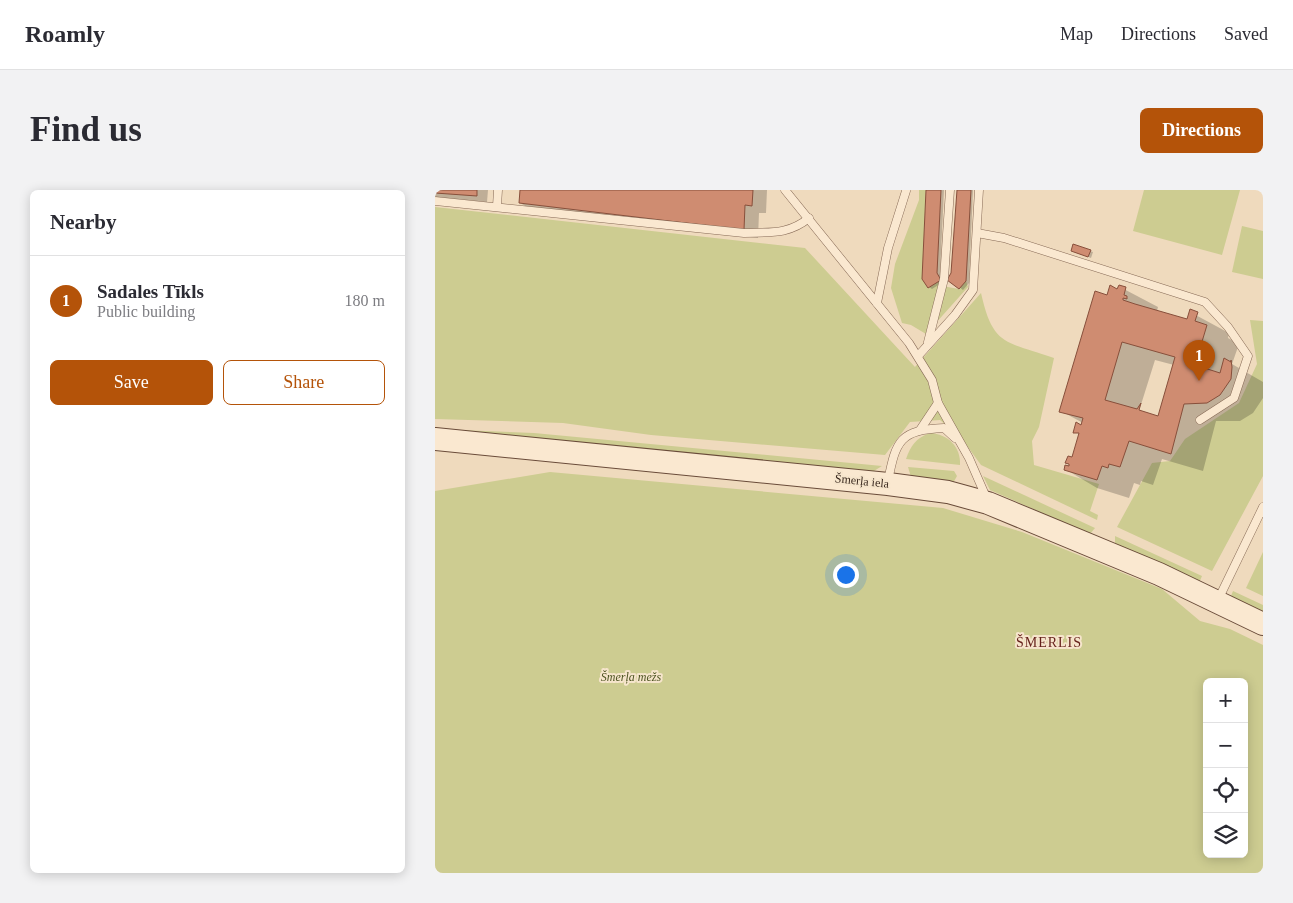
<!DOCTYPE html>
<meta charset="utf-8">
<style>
body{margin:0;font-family:"Times New Roman",serif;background:#f2f2f3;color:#2b2b33}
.controls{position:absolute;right:15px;bottom:15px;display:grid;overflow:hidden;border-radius:8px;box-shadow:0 2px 12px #0003}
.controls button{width:45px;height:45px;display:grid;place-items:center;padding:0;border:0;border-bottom:1px solid #e1e1e2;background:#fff;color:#2b2b33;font:25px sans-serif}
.you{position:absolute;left:410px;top:384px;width:18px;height:18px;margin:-12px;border:4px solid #fff;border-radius:50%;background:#1a73e8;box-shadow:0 0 0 8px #1a73e833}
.badge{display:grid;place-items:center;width:32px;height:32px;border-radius:50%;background:#b45309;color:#fff;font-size:16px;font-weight:700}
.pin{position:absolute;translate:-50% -41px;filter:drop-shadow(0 1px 2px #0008)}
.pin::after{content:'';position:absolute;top:26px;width:18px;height:15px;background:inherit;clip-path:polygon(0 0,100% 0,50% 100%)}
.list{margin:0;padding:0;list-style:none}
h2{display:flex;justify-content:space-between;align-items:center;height:65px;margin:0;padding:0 20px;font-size:21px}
h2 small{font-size:16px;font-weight:400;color:#7c7c81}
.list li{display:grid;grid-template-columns:32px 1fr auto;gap:15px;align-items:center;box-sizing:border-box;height:90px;padding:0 20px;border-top:1px solid #e1e1e2}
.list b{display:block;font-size:19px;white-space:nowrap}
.list p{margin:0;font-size:16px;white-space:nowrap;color:#7c7c81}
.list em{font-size:16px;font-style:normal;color:#7c7c81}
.actions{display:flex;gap:10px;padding:15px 20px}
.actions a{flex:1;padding:11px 0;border:1px solid #b45309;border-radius:8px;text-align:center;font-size:18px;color:#b45309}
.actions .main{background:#b45309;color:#fff}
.icon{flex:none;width:28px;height:28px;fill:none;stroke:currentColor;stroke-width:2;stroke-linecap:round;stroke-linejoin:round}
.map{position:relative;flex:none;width:828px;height:683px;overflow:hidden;border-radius:8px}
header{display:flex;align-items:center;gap:30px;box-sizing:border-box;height:70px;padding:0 25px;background:#fff;border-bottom:1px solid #e1e1e2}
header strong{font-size:24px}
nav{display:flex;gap:28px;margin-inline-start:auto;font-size:18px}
.intro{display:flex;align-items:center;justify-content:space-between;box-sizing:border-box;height:120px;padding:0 30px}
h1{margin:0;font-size:35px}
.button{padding:12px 22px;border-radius:8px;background:#b45309;color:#fff;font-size:18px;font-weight:700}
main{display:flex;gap:30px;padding:0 30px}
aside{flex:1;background:#fff;border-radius:8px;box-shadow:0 2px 12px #0003}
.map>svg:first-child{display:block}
</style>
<header>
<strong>Roamly</strong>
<nav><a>Map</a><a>Directions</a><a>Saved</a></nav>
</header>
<div class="intro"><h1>Find us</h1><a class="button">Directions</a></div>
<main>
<aside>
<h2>Nearby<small></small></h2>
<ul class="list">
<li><span class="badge">1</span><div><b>Sadales Tīkls</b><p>Public building</p></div><em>180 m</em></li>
</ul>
<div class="actions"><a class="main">Save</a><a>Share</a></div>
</aside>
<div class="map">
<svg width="828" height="683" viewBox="0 0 828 683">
<rect width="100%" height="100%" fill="#efdabd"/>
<g fill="#cdcc91" fill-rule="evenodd">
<polygon points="484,0 491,0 487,89 493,98 506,90 507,96 524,99 531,91 533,97 491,144 476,135 467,133 456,98 460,74 484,10"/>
<polygon points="709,0 805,0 787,65 698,41"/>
<path d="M0,17L370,58L480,177L546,103C558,157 571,151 619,168L604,237L597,251L599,275L664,294L655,321L663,325L662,330L546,275L527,249L505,230L475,232L450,265L216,245L128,233L0,229Z"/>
<polygon points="807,36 828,41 828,89 797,82"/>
<polygon points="815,130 828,131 828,286 777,381 682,337 717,273 735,271 750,249 804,213 822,174"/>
<polygon points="0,239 99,243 447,276 434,284"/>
<path d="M495,243C513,244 526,257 525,275L471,269C476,255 481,248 495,243Z"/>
<polygon points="473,277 519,281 522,286 518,293 476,287"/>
<path d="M115,282L508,318L587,342L727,399L765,431L795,439L828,455V683H0V301ZM772,492H809V664H772Z"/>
<polygon points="548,286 660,338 655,344 555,300"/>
<polygon points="680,346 767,386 764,393 680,355"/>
<polygon points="828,362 828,406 811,398"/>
<polygon points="798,401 828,415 828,422 796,406"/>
</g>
<g fill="#0003" fill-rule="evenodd">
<polygon points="0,0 53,0 52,12 0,7"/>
<polygon points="86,0 332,0 331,23 324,23 323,48 99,21 85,13"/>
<polygon points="492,0 509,0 505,85 508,92 497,99 494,97"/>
<polygon points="523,0 538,0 534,93 528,100 514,89 517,83"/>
<polygon points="655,61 658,62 656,68 640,62"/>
<path d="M685,97L723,117L722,121L753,130L755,122L794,143L793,148L804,154L797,174L828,192V208L818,223L805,231H781L768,281L727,269L718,295L706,291L705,295L699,293L694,308L662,298L630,279L635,278L645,244L640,241L648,233L626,221L673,106ZM720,170L739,175L724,227L704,221Z"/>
</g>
<g fill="#cf8c71" stroke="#874f3b" fill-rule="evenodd">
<polygon points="0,0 42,0 42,6 0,3"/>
<polygon points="85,0 318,0 317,16 310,15 309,40 84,13"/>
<polygon points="491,0 506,0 502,83 506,90 493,98 487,89"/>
<polygon points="522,0 536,0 531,91 524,99 512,90 516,83"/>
<polygon points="638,54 656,60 653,67 636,61"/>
<path d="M675,95L682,99L684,95L691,97L689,105L692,106V109L688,108V110L700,114L752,129L755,119L763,122L760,131L772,135L760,175L785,183L789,168L796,172V170L797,177L796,189L785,205L772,213L749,214L736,264L694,251L685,277L674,274L673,278L667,276L662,290L629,280L630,275L634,276V274L630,273L633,266L637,267L644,243H638L641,232L646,235L648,228L624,222L660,101L672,105ZM687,152L740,167L723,226L704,220L706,213L702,219L670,210Z"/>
</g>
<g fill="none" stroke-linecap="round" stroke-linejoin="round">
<defs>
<g id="lane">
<polyline points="350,0 474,153 497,190 503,213 534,268 551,307"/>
<path d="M0,11L309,43C335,42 353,45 374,28"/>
<polyline points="62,16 63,0"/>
<polyline points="542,43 569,48 770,112 793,137 813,166 799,208 765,230"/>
<polyline points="442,113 453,58 471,1"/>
<polyline points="493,152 509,89 515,0"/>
<polyline points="483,166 520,125 538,100 544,0"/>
<polyline points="485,240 503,213"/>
<path d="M453,291C461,250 465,240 509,238L520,248"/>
<polyline points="783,410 828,317"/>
</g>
<polyline id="secondary" points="0,249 453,294 513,302 553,313 724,384 828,434"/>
</defs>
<use href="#lane" stroke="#876a56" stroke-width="9"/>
<use href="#secondary" stroke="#694b39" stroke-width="24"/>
<use href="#lane" stroke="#fae8d0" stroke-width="8"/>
<use href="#secondary" stroke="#fae8d0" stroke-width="22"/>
</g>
<g text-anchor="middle" stroke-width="4" stroke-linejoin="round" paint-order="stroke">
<g font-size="12" fill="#36251b" stroke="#f6e5cc">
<text transform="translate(427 291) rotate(6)" y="4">Šmerļa iela</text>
</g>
<g font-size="12" font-style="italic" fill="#4d5321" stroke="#f6e5cc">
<text x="196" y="491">Šmerļa mežs</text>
</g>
<g font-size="14" letter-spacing="1" fill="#641f19" stroke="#f6e5cc">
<text x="614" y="457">ŠMERLIS</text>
</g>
</g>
</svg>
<div class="controls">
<button>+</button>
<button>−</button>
<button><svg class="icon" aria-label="locate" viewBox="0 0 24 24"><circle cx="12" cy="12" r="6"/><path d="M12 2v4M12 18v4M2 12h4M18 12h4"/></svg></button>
<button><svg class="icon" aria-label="layers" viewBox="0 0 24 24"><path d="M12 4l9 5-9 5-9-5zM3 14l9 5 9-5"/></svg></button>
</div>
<div class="you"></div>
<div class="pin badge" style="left:764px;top:191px">1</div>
</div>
</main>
